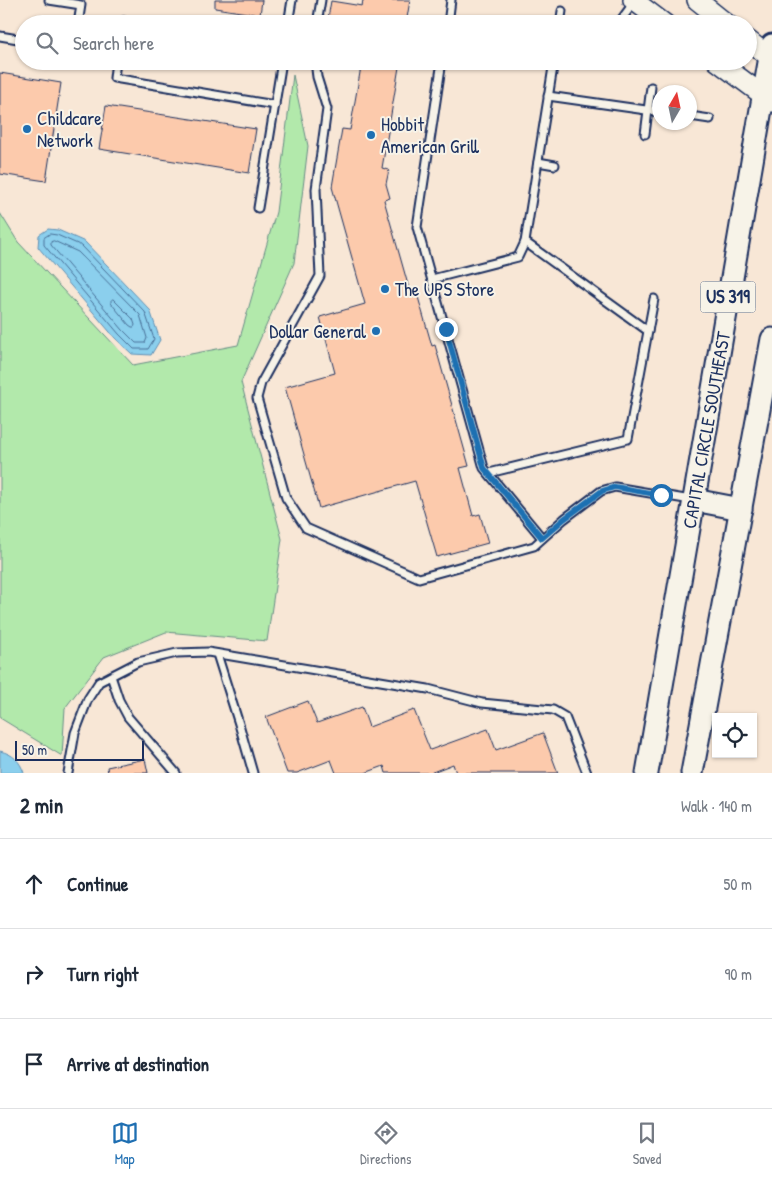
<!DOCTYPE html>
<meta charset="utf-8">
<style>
body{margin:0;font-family:"Patrick Hand",sans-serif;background:#f6f6f7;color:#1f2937}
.controls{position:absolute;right:15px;bottom:15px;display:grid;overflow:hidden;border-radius:0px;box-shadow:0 1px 4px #0004}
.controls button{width:45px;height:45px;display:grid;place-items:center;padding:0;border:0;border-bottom:1px solid #e0e1e3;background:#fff;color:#1f2937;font:25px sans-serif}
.compass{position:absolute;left:652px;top:85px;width:45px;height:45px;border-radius:50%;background:#fff;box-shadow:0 1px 4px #0004;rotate:9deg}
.scale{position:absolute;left:15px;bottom:12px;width:129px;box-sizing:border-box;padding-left:5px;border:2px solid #1b2f5e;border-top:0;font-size:14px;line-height:18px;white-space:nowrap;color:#1b2f5e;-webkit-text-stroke:4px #f7f3e8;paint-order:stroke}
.stop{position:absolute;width:15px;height:15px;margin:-11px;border:4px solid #1f6fb2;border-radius:50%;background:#fff}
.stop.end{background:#1f6fb2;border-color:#fff;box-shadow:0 1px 5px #0008}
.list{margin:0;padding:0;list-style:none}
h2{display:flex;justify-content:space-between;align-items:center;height:65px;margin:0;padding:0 20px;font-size:21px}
h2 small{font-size:16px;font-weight:400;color:#747a83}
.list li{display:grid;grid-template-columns:32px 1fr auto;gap:15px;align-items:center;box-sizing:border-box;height:90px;padding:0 20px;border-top:1px solid #e0e1e3}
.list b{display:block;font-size:19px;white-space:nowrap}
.list em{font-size:16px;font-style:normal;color:#747a83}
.icon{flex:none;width:28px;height:28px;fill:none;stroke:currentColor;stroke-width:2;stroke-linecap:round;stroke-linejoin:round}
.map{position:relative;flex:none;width:772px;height:773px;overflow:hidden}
.search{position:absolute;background:#fff;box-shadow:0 1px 4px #0004;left:15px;right:15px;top:15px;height:55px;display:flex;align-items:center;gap:12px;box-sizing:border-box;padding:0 18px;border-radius:28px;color:#747a83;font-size:19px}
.sheet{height:335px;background:#fff}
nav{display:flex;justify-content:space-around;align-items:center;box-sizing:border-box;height:70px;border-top:1px solid #e0e1e3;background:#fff;font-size:14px;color:#747a83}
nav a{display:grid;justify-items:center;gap:2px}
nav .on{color:#1f6fb2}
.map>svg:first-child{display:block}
</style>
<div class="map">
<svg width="772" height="773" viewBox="0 0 772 773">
<rect width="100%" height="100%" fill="#f8e7d6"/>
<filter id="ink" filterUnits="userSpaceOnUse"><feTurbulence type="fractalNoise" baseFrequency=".02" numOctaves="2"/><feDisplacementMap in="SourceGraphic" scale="10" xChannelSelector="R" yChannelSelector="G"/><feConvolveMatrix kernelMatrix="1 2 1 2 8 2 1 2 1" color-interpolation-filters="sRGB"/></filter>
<g filter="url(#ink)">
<polygon fill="#b2e9ab" stroke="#668c84" points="293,75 308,146 294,263 241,382 282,539 267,641 166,632 104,657 65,708 62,756 0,718 0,213 18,242 133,365 238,345 276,212"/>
<g fill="#8bcfed" stroke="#5e8fb4">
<polygon points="48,229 58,230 85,242 150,310 160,340 151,355 132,354 115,338 38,247 39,235"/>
<path d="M0,751C13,754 20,761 24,773H0Z"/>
</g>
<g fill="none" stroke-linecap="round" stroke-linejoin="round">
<g stroke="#486f97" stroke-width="1">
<polygon points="50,234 57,235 82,246 145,312 154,339 148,349 134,349 119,334 44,245 44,238"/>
<polygon points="54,241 78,252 140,315 147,338 145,343 136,343 123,330 51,245 51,242"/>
<polygon points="113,299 133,319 135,325 134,327 132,327 129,325 111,303 111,301"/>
</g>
</g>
<g fill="#fccaac" stroke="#1b2f5e">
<polygon points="215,0 262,0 260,15 215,8"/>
<polygon points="363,0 410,0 406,24 327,24 331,1 362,6"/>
<polygon points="362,61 400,61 382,168 389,170 386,184 390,198 384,200 410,292 416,290 432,346 435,345 469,466 460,468 473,516 480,514 488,543 437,557 415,481 319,508 285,387 335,373 320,317 365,304 332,187 342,129 350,130"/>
<polygon points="0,73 61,83 46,181 0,174"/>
<polygon points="106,106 256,129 249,173 99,149"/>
<polygon points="308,701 317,723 362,707 369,727 414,710 430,750 488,729 496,750 543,733 558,773 456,773 453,764 430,773 386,773 384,766 365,773 336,773 331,760 297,773 287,773 266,717"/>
<polygon points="145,759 148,773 108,773 107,767"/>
</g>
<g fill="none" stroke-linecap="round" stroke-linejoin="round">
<defs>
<g id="service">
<polyline points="49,0 81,5 78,24"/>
<polyline points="123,24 123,21 138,24"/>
<polyline points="288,24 292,0"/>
<polyline points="317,24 321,0"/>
<polyline points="448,24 451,0"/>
<polyline points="560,24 562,11"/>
<polyline points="618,24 635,1"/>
<polyline points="0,36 24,40"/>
<polyline points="116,61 114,78 275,105"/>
<polyline points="315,61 317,77 327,109 316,189 320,276 261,383 257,398 286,498 306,528 419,578 534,546 564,519 601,491 615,487 691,500"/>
<polyline points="442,61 417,227 484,468 542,538"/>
<polyline points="548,96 660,112"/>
<polyline points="690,116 710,119"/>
<polyline points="645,134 651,87"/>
<polyline points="538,162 555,165"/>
<polyline points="258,208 282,61"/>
<polyline points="525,242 648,331"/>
<polyline points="432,279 518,257 525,242 554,61"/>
<polyline points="489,473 628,439 654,299"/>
<polyline points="217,654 239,724 253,773"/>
<polyline points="111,676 119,700 128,717 176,773"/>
<polyline points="68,773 75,733 88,699 99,682 138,662 177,653 208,652 428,689 482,703 553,710 565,717 587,773"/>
</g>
<g id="secondary">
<polyline points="633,0 665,24"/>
<polyline points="697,0 727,24"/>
<polyline points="748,40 772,59"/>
<polyline points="717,61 772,102"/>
</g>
<g id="primary">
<polyline points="694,500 741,509"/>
<polyline points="647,773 772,45"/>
<polyline points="692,773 772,339"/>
</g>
</defs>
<use href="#service" stroke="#1b2f5e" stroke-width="11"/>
<use href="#secondary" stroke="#1b2f5e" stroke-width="22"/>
<use href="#primary" stroke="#1b2f5e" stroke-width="25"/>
<use href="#service" stroke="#f7f3e8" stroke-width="7"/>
<use href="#secondary" stroke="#f7f3e8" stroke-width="19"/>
<use href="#primary" stroke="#f7f3e8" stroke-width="21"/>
</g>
</g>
<g fill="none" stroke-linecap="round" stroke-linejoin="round" filter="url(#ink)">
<polyline stroke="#1f6fb2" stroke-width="6" points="446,329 484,468 542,538 564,519 602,491 615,487 661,495"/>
</g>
<g fill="#1f6fb2" stroke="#f7f3e8" stroke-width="2">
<circle cx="27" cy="129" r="5"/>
<circle cx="371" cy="135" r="5"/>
<circle cx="385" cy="289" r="5"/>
<circle cx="376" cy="331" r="5"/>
</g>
<g text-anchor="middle" stroke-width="4" stroke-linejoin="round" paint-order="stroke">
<rect fill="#f7f3e8" stroke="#5d6a87" stroke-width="1" x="700.5" y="281.5" width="55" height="31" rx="4"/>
<g font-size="18" font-weight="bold" fill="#1b2f5e">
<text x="728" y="303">US 319</text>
</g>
<g font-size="19" fill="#1b2f5e" stroke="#f7f3e8" text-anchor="start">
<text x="37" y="125">Childcare<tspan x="37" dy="22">Network</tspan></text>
<text x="381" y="131">Hobbit<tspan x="381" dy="22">American Grill</tspan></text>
<text x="395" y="296">The UPS Store</text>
<text x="366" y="338" text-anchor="end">Dollar General</text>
</g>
<g font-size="19" fill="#1b2f5e" stroke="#f7f3e8">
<text transform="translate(706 430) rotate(-80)" y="7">CAPITAL CIRCLE SOUTHEAST</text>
</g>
</g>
</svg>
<div class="controls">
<button><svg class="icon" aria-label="locate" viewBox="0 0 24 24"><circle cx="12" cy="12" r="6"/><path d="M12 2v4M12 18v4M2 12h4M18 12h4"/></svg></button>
</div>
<svg class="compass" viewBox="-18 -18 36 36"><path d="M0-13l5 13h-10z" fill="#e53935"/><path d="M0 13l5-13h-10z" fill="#747a83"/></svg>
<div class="scale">50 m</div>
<div class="stop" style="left:661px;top:495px"></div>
<div class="stop end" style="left:446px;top:329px"></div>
<div class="search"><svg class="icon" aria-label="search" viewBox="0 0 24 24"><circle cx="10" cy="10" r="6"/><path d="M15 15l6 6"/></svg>Search here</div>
</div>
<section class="sheet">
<h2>2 min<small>Walk · 140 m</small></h2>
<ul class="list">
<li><svg class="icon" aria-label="ahead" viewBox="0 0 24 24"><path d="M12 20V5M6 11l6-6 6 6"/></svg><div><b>Continue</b></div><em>50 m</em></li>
<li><svg class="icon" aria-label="right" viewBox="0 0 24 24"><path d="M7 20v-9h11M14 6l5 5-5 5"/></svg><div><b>Turn right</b></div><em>90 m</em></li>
<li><svg class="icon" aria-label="arrive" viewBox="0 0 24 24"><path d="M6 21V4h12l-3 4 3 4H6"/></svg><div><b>Arrive at destination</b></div></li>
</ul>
</section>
<nav>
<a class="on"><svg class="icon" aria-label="map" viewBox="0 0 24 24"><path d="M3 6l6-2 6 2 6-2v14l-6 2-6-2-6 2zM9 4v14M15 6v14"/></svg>Map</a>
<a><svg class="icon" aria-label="directions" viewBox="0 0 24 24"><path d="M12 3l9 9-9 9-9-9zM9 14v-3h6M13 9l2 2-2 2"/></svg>Directions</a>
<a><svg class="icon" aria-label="saved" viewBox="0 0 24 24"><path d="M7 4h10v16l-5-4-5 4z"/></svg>Saved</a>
</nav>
